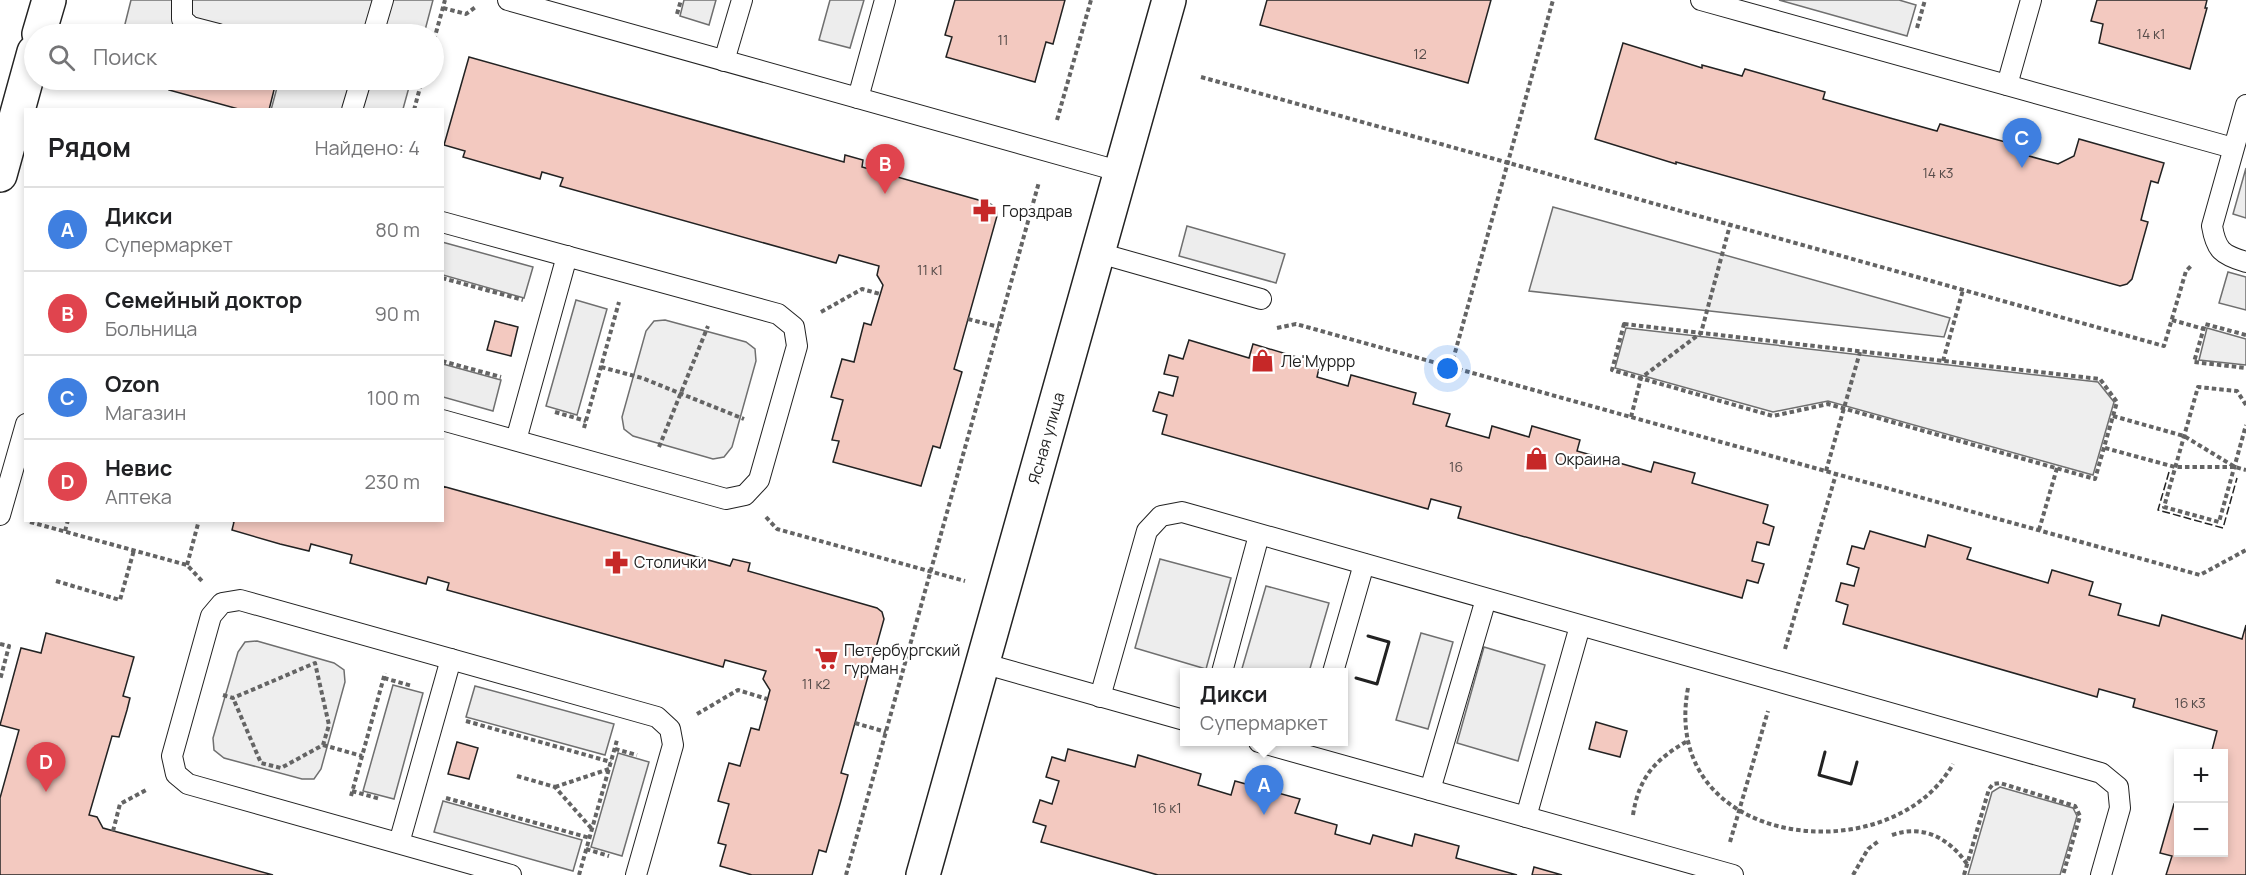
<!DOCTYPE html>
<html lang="ru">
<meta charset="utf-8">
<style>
body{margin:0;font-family:Manrope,sans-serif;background:#f6f6f6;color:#202124}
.controls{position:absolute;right:18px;bottom:18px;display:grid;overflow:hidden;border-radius:0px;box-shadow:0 3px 9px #0003}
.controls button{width:54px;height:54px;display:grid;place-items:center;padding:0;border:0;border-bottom:2px solid #e0e0e0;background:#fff;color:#202124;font:30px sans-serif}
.you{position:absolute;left:1448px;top:369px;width:21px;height:21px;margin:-15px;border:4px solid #fff;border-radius:50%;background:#1a73e8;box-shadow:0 0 0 9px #1a73e833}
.badge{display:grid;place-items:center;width:39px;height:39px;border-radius:50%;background:#1a73e8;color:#fff;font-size:20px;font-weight:700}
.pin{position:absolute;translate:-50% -50px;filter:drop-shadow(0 2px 3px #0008)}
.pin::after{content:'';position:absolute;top:32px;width:21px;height:18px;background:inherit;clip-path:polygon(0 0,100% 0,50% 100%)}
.popup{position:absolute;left:1180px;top:668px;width:168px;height:78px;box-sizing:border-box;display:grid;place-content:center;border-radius:0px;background:#fff;filter:drop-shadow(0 2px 4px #0005);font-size:20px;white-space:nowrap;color:#757577}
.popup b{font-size:22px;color:#202124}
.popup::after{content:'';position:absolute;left:50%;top:100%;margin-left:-12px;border:12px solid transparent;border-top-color:#fff}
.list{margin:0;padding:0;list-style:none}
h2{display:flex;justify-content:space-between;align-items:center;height:78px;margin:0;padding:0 24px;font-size:26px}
h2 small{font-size:20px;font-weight:400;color:#757577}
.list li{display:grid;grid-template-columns:39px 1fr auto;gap:18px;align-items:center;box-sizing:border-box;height:84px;padding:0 24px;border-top:2px solid #e0e0e0}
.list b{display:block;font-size:22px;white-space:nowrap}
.list p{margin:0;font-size:20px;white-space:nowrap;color:#757577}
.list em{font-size:20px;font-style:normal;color:#757577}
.icon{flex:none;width:33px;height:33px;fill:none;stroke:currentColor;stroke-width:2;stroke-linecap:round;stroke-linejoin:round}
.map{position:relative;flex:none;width:2246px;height:875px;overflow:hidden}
.search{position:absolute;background:#fff;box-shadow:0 3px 9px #0003;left:24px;top:24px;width:420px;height:66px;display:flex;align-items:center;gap:15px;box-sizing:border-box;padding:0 21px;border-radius:33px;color:#757577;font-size:22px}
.panel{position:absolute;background:#fff;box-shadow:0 3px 9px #0003;left:24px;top:108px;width:420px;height:414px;border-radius:0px}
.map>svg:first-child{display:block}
</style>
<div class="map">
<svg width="2246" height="875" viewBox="0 0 2246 875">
<rect width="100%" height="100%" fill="#fff"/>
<g fill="#eee" stroke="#6f6f6f" stroke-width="1.5">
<polygon points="1553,207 1950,318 1944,337 1529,291"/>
<polygon points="665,320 746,342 755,349 756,361 732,447 724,457 713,459 633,436 624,429 622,417 646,331 654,321"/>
<polygon points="1626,328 2098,382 2114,402 2093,475 1828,401 1773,412 1615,368"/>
<polygon points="2207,328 2246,339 2246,365 2199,360"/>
<polygon points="257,641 334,663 344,670 345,682 321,769 314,779 302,779 224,758 214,750 213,738 238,652 245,642"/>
<polygon points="2000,787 2073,808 2077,816 2060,875 1968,875 1992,792"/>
</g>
<g fill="#ededed" stroke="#6f6f6f" stroke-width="1.5">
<polygon points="131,0 433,0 424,34 149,34 124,28"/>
<polygon points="684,0 716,0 709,25 680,16"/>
<polygon points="830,0 864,0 850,48 819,40"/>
<polygon points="1779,0 1899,0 1916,5 1907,36"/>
<polygon points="279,80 411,80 403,109 271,110"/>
<polygon points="2246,168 2246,218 2233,214"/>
<polygon points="1187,226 1285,254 1276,283 1179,256"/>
<polygon points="442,242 533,267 524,298 443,275"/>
<polygon points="2228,272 2246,277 2246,310 2219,303"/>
<polygon points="576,300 607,309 577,415 546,406"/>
<polygon points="443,364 501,380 493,411 443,397"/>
<polygon points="1160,559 1231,578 1206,669 1135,648"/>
<polygon points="1266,586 1329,603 1309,672 1241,672"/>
<polygon points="1421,633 1453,642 1428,729 1396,720"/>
<polygon points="1484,647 1545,665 1518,761 1457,743"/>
<polygon points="393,685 423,693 394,799 363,791"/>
<polygon points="475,686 614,724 605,755 466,717"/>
<polygon points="618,753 649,762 622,856 591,847"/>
<polygon points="443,801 582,840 573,871 434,832"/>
</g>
<g fill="#f3c9c0" stroke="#222" stroke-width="1.5">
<polygon points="955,0 1065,0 1053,44 1046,42 1035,82 946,57 952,37 945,35"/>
<polygon points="1267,0 1491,0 1468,83 1260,25"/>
<polygon points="2097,0 2207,0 2205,8 2207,8 2190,69 2099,43 2103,24 2091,21"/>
<polygon points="1623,43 1702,68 1702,65 1742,76 1745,69 1825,92 1823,99 1890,118 1937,131 1940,124 2020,146 2018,153 2058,164 2074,156 2079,139 2164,163 2158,183 2151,181 2141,220 2148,222 2132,279 2127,284 2120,286 1676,162 1676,164 1595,139"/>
<polygon points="469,57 844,162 845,155 863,160 862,167 989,203 996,208 997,216 954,369 962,372 940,448 933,446 921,486 833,462 839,441 832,440 843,400 831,397 842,359 854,362 864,323 871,325 883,285 877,275 879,266 839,255 836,263 560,186 563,178 542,172 540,179 463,157 465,151 444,145"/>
<polygon points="172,80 253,80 275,86 269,110 242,110 169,90"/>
<polygon points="495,321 518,327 511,356 487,350"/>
<polygon points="1189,340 1249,358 1253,344 1320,364 1317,377 1348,386 1351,375 1416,393 1413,404 1450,414 1446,426 1489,438 1492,426 1529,437 1532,426 1580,440 1577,451 1651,472 1654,462 1695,473 1692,483 1768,505 1763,523 1774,527 1769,545 1757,542 1752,561 1764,564 1758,583 1747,580 1742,598 1458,518 1461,507 1431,499 1428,509 1162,434 1167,415 1153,411 1159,392 1173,396 1178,377 1164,374 1169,355 1183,359"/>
<polygon points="442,486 730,566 733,559 750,563 748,571 877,608 882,612 884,619 841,773 848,775 840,804 826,852 819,850 812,875 752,875 720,866 726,845 718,843 729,804 718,801 729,763 740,766 751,728 759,730 770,690 763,679 766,671 725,660 723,667 447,590 449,583 428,577 426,584 350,563 352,555 311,544 309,551 280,544 232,530 234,522 230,520 442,520"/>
<polygon points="1870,531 1925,547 1928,535 1971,548 1967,559 2048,583 2052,570 2093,582 2089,595 2121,604 2118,615 2159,626 2162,615 2242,639 2246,625 2246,875 2166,875 2172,856 2160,853 2174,804 2178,805 2178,852 2224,852 2224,754 2211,754 2217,731 2133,707 2135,699 2099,689 2097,697 1843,624 1848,605 1836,601 1841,583 1854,586 1859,568 1847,564 1852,546 1864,549"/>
<polygon points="46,633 134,657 123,696 130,698 127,710 119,737 112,736 89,815 97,817 103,828 273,875 0,875 0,798 19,730 0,725 21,648 41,653"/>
<polygon points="1596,722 1627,731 1620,757 1589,749"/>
<polygon points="457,742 478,748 469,779 448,774"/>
<polygon points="1068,749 1135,767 1138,755 1201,774 1198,785 1231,795 1235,781 1300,799 1295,813 1337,825 1335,834 1370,844 1373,835 1412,846 1415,834 1459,846 1456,858 1517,875 1158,875 1041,842 1046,826 1033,822 1040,800 1052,804 1059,781 1046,777 1052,757 1065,761"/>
<polygon points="1534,867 1562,875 1532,875"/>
</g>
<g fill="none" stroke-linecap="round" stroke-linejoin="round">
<defs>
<g id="lane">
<polyline points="182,0 182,19 191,27 218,34"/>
<polyline points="508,0 1122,172"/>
<polyline points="1701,0 2233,148"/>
<polyline points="373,34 383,0"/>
<polyline points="724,61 742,0"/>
<polyline points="2007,85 2031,0"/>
<polyline points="858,98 885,0"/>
<path d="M2246,105L2212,226C2216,250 2222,255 2246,262"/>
<polyline points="352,110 361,80"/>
<polyline points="442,222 778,314 794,327 797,346 759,480 745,495 726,499 442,420"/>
<polyline points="1099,253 1261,299"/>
<polyline points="516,440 567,256"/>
<polyline points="0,515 26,424"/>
<polyline points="982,663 1184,720"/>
<polyline points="1222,672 1259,535"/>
<polyline points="1333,672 1364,564"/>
<polyline points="1100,697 1147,531 1161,516 1182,512 2101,773 2118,787 2120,808 2101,875"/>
<polyline points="1259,742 1733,875"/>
<polyline points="1430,790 1486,599"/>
<polyline points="1526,817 1580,626"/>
<polyline points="399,843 451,659"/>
<polyline points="511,875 188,784 176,774 172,756 211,616 222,603 240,600 657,717 670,729 673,745 636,875"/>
</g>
<g id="street">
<polyline points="39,34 49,0"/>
<polyline points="0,175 34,52"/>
<polyline points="923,875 1169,0"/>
</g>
</defs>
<use href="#lane" stroke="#222" stroke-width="22"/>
<use href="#street" stroke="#222" stroke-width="36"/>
<g stroke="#646464" stroke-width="4" stroke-dasharray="4.5 3" stroke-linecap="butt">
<polyline points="443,8 466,14 477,6"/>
<polyline points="677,14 681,0"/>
<polyline points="1917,28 1925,0"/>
<polyline points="434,40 445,0"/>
<polyline points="1201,77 2164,346 2186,271 2192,265"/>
<polyline points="414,110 422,80"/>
<polyline points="1057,120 1091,0"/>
<polyline points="442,278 523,300"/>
<polyline points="821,312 862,289 880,294"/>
<polyline points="968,319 999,327"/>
<polyline points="2172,320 2204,329"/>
<polygon points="1624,324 2100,379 2117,402 2095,479 1828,404 1773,416 1612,370"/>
<polyline points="1277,328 1296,324 2200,575 2246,550"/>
<polyline points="2246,335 2205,324 2194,362 2246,368"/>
<polyline points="442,361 501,377"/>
<polyline points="1943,361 1963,290"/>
<polyline points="601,367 642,378 744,419"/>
<polyline points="1451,367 1553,0"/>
<polyline points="2246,405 2237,391 2198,387 2164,507 2219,522 2246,425"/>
<polyline points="555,412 586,421"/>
<polyline points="2113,416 2184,436 2235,467 2246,470"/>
<polyline points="1631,417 1641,378 1701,333 1730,225"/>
<polyline points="584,428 619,302"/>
<polyline points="659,447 708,326"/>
<polyline points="2105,448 2175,467 2234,467"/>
<polyline points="1826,471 1860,352"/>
<polyline points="766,517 777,529 965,581"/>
<polyline points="30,522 187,565 202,581"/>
<polyline points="2039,530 2057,468"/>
<polyline points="65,531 68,520"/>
<polyline points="187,565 199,520"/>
<polyline points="56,581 120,600 134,550"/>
<polyline points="0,644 9,646 0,680"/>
<polyline points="1785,649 1836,474"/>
<polyline points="384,678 412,686"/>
<path d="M1688,688C1658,849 1891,875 1953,764"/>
<polyline points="223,695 233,698 315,663 329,725 323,745 281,768 261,763 233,698"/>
<polyline points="697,714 738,690 767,699"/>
<polyline points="466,721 611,762"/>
<polyline points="855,723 886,732"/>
<polyline points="323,745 362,756"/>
<polyline points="615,749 637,755"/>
<polyline points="517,776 555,787 592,829"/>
<polyline points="555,787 609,769"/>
<polyline points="352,791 380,799"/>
<polyline points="351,796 385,673"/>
<polyline points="446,798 590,838"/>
<path d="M1633,815C1639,776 1656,759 1689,740"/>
<polyline points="113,831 120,804 148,789"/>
<path d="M1892,835C1923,824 1949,838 1967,864"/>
<polyline points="1730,842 1768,711"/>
<polyline points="586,849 609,856"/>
<polyline points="579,875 617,740"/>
<polyline points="846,875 1039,182"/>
<polyline points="1853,875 1868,849 1880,840"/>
<polyline points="1964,875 1989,789 1993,784 2000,783 2075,806 2080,816 2063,875"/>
</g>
<use href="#lane" stroke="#fff" stroke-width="20"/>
<use href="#street" stroke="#fff" stroke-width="33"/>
<polyline stroke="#222" stroke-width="1.5" stroke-dasharray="8 3" stroke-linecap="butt" points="2169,472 2158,510 2223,528 2237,478"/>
<g stroke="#222" stroke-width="3">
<polyline points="1356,678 1377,684 1389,642 1368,636"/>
<polyline points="1825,752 1819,775 1851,784 1857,762"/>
</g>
</g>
<defs>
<symbol id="pharmacy-bare" viewBox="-9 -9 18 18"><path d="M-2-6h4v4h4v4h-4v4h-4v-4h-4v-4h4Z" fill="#c62828" stroke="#fff" stroke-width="2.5" paint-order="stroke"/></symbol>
<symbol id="shop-bare" viewBox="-9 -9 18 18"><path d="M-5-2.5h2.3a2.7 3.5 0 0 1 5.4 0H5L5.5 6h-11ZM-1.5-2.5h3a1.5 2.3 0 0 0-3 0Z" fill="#c62828" stroke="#fff" stroke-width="2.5" paint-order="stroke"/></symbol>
<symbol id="supermarket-bare" viewBox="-9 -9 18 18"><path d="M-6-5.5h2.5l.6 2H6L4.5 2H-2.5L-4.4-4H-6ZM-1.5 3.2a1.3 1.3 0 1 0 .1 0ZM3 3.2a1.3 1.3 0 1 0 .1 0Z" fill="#c62828" stroke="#fff" stroke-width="2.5" paint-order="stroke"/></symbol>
</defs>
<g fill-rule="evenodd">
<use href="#pharmacy-bare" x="968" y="194" width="33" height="33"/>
<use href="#shop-bare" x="1246" y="344" width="33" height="33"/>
<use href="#shop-bare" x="1520" y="442" width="33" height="33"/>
<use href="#pharmacy-bare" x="600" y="546" width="33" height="33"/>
<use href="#supermarket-bare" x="810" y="642" width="33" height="33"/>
</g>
<g text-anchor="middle" stroke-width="4.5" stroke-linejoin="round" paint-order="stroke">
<g font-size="14" fill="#564c4a">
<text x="2151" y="39">14 к1</text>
<text x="1003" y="45">11</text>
<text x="1420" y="59">12</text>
<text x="1938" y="178">14 к3</text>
<text x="930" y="275">11 к1</text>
<text x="1456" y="472">16</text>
<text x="816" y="689">11 к2</text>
<text x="2190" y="708">16 к3</text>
<text x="1167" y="813">16 к1</text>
</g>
<g font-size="16" fill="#222" stroke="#fff" text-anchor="start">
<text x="1002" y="217">Горздрав</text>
<text x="1281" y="367">Ле'Муррр</text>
<text x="1555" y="465">Окраина</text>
<text x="634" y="568">Столички</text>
<text x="844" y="656">Петербургский<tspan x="844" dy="18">гурман</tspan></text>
</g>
<g font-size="16" fill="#222" stroke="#fff">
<text transform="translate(1046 438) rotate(-74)" y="6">Ясная улица</text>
</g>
</g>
</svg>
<div class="controls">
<button>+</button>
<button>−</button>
</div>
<div class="you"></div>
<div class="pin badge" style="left:1264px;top:815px;background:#3f7fe0">A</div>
<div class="popup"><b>Дикси</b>Супермаркет</div>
<div class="pin badge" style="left:885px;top:194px;background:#e0444e">B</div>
<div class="pin badge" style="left:2022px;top:168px;background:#3f7fe0">C</div>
<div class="pin badge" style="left:46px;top:792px;background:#e0444e">D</div>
<div class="search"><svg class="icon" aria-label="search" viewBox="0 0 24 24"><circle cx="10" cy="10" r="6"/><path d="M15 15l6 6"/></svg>Поиск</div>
<section class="panel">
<h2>Рядом<small>Найдено: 4</small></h2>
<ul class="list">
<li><span class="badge" style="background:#3f7fe0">A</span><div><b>Дикси</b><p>Супермаркет</p></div><em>80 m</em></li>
<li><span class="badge" style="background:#e0444e">B</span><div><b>Семейный доктор</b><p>Больница</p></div><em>90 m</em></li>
<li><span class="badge" style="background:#3f7fe0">C</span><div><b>Ozon</b><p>Магазин</p></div><em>100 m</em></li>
<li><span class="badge" style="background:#e0444e">D</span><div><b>Невис</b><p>Аптека</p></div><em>230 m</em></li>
</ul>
</section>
</div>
